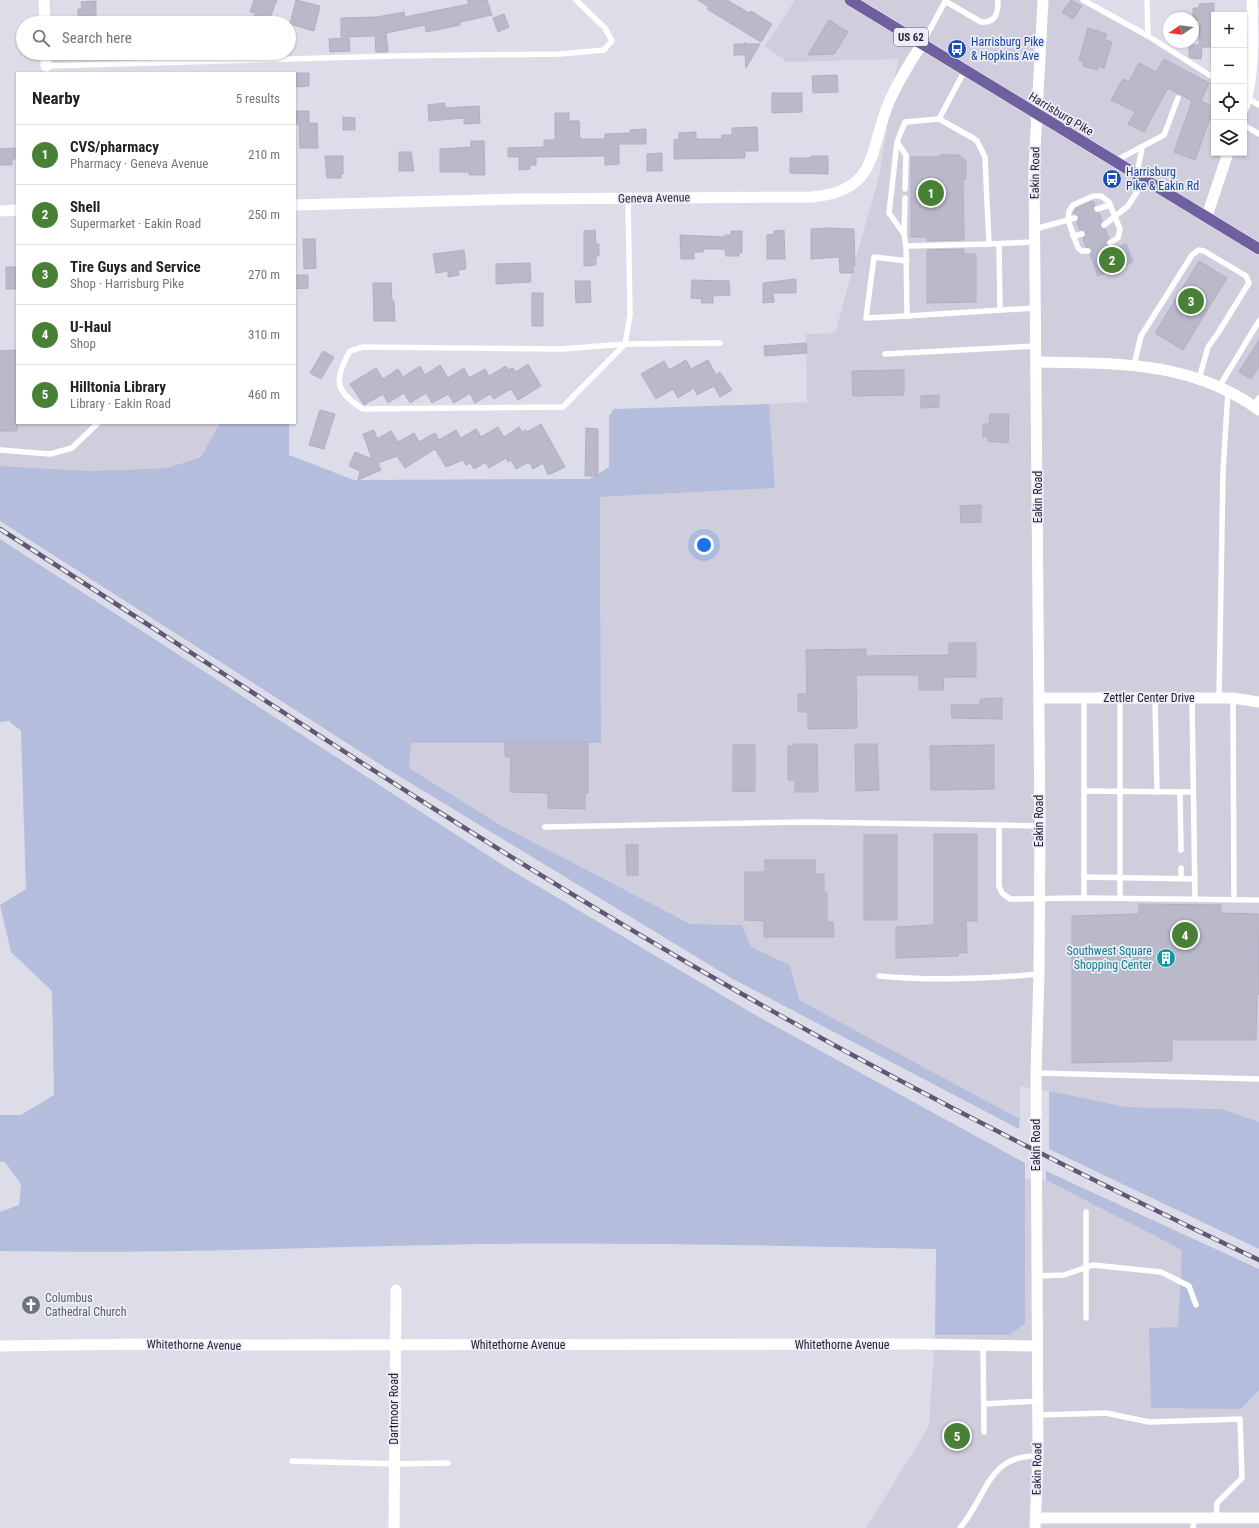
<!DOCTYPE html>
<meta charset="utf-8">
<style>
body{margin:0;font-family:"Roboto Condensed",sans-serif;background:#f6f6f6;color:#222}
.controls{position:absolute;right:12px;top:12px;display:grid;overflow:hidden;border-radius:0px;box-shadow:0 1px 3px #0004}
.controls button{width:36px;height:36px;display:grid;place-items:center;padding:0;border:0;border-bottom:1px solid #e0e0e0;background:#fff;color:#222;font:20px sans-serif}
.compass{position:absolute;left:1163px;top:12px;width:36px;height:36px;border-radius:50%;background:#fff;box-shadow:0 1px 3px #0004;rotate:257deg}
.you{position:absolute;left:704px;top:545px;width:14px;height:14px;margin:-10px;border:3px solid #fff;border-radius:50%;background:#1a73e8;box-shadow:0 0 0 6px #1a73e833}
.badge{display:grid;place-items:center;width:26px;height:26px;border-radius:50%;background:#488136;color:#fff;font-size:13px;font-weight:700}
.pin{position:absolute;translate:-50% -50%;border:2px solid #fff;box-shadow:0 1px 4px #0006}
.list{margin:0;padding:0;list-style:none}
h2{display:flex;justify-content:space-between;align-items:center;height:52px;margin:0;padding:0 16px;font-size:17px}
h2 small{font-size:13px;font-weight:400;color:#767676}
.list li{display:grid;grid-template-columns:26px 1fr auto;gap:12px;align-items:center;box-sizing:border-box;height:60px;padding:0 16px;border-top:1px solid #e0e0e0}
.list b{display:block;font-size:15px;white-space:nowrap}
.list p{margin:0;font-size:13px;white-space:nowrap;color:#767676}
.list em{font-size:13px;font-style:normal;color:#767676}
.icon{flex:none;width:22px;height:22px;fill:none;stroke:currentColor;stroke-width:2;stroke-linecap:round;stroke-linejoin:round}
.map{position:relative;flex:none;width:1259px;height:1528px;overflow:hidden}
.search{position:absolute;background:#fff;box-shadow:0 1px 3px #0004;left:16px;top:16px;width:280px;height:44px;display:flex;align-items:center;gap:10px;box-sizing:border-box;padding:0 14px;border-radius:22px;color:#767676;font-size:15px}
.panel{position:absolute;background:#fff;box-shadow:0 1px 3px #0004;left:16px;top:72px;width:280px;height:352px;border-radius:0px}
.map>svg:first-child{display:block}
</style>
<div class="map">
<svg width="1259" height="1528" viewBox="0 0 1259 1528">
<rect width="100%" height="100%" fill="#dddde9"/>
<g fill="#d0cedd">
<polygon points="795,0 1088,0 1214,77 1214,153 1244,153 1244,95 1259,105 1259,1122 1222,1109 1126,1107 1020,1086 1020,1119 798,1000 790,965 751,947 742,925 692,924 502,826 411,769 409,763 410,743 601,743 600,497 775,488 769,404 807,402 806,334 835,333 879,176 898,59 787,62 765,46"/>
<polygon points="0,350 17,350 17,423 220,423 220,425 201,457 167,468 91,471 0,466"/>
<polygon points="1025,1179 1046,1180 1182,1250 1178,1328 1149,1328 1241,1409 1259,1390 1259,1528 866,1528 929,1426 935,1335 1009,1335 1025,1324"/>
</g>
<g fill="#b4bddb">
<polygon points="769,404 775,488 600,497 601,743 411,743 409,763 411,769 502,826 691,924 742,925 751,947 790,965 799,1000 1020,1119 1019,1129 731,978 389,770 0,521 0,466 91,471 167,468 201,457 220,423 289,423 289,455 354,480 590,479 609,467 609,416 614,409"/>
<path d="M0,539L509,869L757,1016L1025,1163V1324L1009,1335H935L936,1249C784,1246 632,1242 480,1244C320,1247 159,1254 0,1251V1212L19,1205L21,1184L5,1162L0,1161V1115H21L54,1095L52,991L11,952L0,905L26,889L21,731L9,721L0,722Z"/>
<polygon points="1049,1091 1126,1107 1222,1109 1259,1122 1259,1249 1049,1149"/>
<polygon points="1046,1171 1259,1269 1259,1390 1241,1409 1151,1408 1149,1328 1178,1327 1182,1250 1046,1180"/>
</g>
<g fill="#bab9ca" stroke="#b1afc3">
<polygon points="254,0 277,0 268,23 252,23 255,13 250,12"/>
<polygon points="296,0 320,6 314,31 290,24"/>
<polygon points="467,0 487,0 492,15 460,22 460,25 426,32 425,25 386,33 388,52 376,52 375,36 341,37 341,18 377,17 404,12 405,17 469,4"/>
<polygon points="698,0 727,0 749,13 751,11 772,24 761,42 707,9 709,7"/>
<polygon points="1071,0 1082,6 1073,19 1062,12"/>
<polygon points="96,1 96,23 78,23 78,9 82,9 81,2"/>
<polygon points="1214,3 1213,47 1202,47 1201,59 1191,58 1189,57 1189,45 1199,45 1200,20 1193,20 1193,8 1199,8 1199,4"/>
<polygon points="504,14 509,27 498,32 493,18"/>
<polygon points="829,20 848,32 834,54 808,55"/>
<polygon points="1088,28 1107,34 1105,40 1112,42 1104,68 1098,66 1097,70 1083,66 1084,62 1079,60"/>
<polygon points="349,38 350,51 330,52 329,39"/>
<polygon points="744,42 746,44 760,44 746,68 745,55 734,55 734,44 744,44"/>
<polygon points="1164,59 1209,83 1201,101 1214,107 1195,160 1174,152 1192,101 1168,88 1144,132 1128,124 1135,112 1111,100 1123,79 1129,82 1139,63 1156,72"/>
<polygon points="295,73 309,73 309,86 295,87"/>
<polygon points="837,75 838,92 813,93 812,76"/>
<polygon points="772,93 802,93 802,112 772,113"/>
<polygon points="445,103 445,108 479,106 480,123 464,124 464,118 429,121 428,105"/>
<polygon points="296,111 309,111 309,123 317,123 318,148 300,148 299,124 296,124"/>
<polygon points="555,113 569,113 569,121 579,121 580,139 605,139 605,134 630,133 630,130 646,129 646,144 619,144 619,164 605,165 605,156 536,157 536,165 530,165 530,169 519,170 519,157 508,157 508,148 544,147 544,140 555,140"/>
<polygon points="343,117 355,118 355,130 343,130"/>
<polygon points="757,127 758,151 745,151 745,158 674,159 674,140 679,139 679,133 696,132 696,139 722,139 722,135 732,135 732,128"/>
<polygon points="471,141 484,141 485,175 469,175 469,172 440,172 440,149 471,147"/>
<polygon points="15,148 15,159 12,159 12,165 0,165 0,149"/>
<polygon points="399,152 411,152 414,171 399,171"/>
<polygon points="662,153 662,171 647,171 647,154"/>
<polygon points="940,155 959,155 966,161 966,179 963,180 964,240 927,241 927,237 911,237 911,157 939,157"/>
<polygon points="325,156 343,156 343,174 341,174 341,178 327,178"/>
<polygon points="811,156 828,156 828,174 790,173 790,158 811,158"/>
<polygon points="1093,201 1095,205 1093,211 1099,213 1102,221 1100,226 1105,229 1109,239 1106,241 1106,245 1112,247 1113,249 1126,244 1133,262 1098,276 1090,255 1092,249 1086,247 1083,238 1086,233 1084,230 1080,230 1077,222 1079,217 1073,213 1076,208"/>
<polygon points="827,228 854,229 855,266 853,266 853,273 840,273 839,257 811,259 811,229"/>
<polygon points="595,230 596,244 599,244 599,256 596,256 596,265 584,266 584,231"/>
<polygon points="784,230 785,259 767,259 767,235 774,234 774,231"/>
<polygon points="731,231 742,231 742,253 739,253 739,256 726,256 725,249 703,249 703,252 694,252 694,259 681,259 680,235 725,237 725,235 731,235"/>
<polygon points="303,239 315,239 316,268 304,269"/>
<polygon points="964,249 964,254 976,254 976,302 927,303 927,250"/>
<polygon points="464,250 466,269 458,270 459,275 448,277 448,271 436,273 433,254"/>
<polygon points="1199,261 1227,278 1183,350 1155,333"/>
<polygon points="530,263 531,282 496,284 496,264"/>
<rect x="6" y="267" width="11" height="22"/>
<polygon points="297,275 308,275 308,288 297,289"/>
<polygon points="796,279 796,293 773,293 774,302 763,303 763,283"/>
<polygon points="692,280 729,281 730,295 713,296 713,303 701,303 702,299 691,298"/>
<polygon points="575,281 590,281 591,302 576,303"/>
<polygon points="373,283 391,283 392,301 394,301 395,321 374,321"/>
<rect x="532" y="293" width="11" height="33"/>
<polygon points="1259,340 1259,366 1251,379 1239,372"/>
<polygon points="806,343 807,353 765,356 764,346"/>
<polygon points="17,350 17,431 0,431 0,351"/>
<polygon points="323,351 334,357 321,379 310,373"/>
<polygon points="686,360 691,369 708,360 716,375 720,372 732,390 720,397 714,386 697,395 694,388 678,398 673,389 656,399 641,374 664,361 669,370"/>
<polygon points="528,364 541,386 518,400 511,389 494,399 490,394 475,403 470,393 454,403 448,394 432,403 426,393 410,403 404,393 388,403 383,394 364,405 350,384 376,368 383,379 398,369 403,377 420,366 425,375 440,365 448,378 464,368 469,378 485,369 489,376 506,366 508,370 513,368 516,372"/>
<polygon points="904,370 904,395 853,396 852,371"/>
<polygon points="939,395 939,407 921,408 921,396"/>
<polygon points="320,410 335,414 324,449 309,445"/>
<polygon points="990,414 1009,414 1008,443 988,441 988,437 983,437 983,424 989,424"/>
<polygon points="541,424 565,467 548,475 543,463 533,469 529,462 516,469 511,460 508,462 506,458 489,468 486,462 474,469 470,463 466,465 463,460 446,467 435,449 405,468 397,456 378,463 381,470 358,480 360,471 349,466 355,452 372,459 363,434 374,430 377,439 391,431 398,442 414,433 419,442 435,433 439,440 456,430 461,438 476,429 481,437 498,427 504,437 519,427 522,432 526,430 527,432"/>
<polygon points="586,428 598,429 598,476 585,476"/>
<polygon points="981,505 981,522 961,523 960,506"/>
<polygon points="949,643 976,643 976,677 944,677 943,690 919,690 919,675 856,675 857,728 808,729 808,712 798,712 798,694 807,694 806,650 866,649 866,656 949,655"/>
<polygon points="1002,698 1002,719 952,718 951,705 980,705 980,699"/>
<polygon points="505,742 588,742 588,793 585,793 585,809 548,808 548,793 510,792 511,757 505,757"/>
<polygon points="794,744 817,744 818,792 795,792 795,780 788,780 788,746 794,746"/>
<polygon points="855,744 877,744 879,790 856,791"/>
<polygon points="733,745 755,745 755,791 733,792"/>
<polygon points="994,745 994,789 931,790 930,746"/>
<polygon points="934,834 977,834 977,921 966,921 967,953 958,953 958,956 896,958 896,927 934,925"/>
<rect x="864" y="835" width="33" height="85"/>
<polygon points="626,845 638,845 638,875 627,875"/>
<polygon points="765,860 815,860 815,874 824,874 824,892 827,892 827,922 833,922 834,937 764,937 764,921 745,920 745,872 765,872"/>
<polygon points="1139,904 1221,905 1221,913 1258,914 1259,994 1257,994 1256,1040 1172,1040 1172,1061 1072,1063 1072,916 1139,914"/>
</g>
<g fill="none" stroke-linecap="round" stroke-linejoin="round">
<defs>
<polyline id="primary" points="850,0 1259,249"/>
</defs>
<use href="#primary" stroke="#fff" stroke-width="12"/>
<g stroke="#fff" stroke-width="5.5">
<polyline points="1083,0 1148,36 1214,78"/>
<polyline points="1147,0 1148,36"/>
<path d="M945,1L981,22C996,23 998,13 998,0"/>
<polyline points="922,44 946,0"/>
<polyline points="46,66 394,56 560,54 604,50 612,41 605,28 576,0"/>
<polyline points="965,70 939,119 905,122 897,142 889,213 904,234 906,246 907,316 1036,308"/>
<polyline points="1245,97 1259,105"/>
<polyline points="939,119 973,138 977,141 985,157 989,244 1035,242"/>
<polyline points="1244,125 1259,134"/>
<polyline points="897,142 906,155 905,189"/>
<polyline points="1115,161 1164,135 1178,98"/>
<polyline points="1137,174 1142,148"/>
<path d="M628,198L630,315L625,344L563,407L363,409C334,391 334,380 350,351L363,347L562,349L625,344L720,343"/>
<polyline points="1097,209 1110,205"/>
<polyline points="1104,225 1128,206 1145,179"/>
<polyline points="1035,229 1075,218"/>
<polyline points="904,234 905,198"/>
<polyline points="1073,236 1082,234"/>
<polyline points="999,244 1000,308"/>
<polyline points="906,246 989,244"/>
<polyline points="1088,251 1082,251 1078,248 1068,220 1069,211 1073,205 1093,196 1101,196 1109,202 1120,229 1118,238 1110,243"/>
<polyline points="907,316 866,318 874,257 907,261"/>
<polyline points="885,354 1036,346"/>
<polyline points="1134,365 1141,336 1192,255 1199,250 1204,251 1246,276 1249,283 1218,333 1208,347 1199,379"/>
<polyline points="1219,387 1259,321"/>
<polyline points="1253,406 1259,398"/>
<polyline points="0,450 50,454 72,448 98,423"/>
<polyline points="1155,698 1157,792"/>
<polyline points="1192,698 1195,898"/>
<polyline points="1219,698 1223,471 1228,391"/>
<polyline points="1233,698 1234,899"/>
<polyline points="1084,791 1193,792"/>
<polyline points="1180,792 1181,850"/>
<polyline points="999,825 999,886 1002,893 1010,899 1084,898 1259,900"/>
<polyline points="545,827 807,822 1040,826"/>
<polyline points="1181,868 1181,878"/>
<polyline points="1084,877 1195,879"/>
<polyline points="1084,898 1084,698"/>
<polyline points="1120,898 1120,698"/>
<path d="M879,976C932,981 986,979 1039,974"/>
<polyline points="1036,1073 1259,1079"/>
<polyline points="1037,1276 1064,1275 1093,1265 1161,1272 1189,1286 1196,1305"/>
<polyline points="1086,1318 1086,1212"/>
<polyline points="983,1346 984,1432"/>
<polyline points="984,1404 1038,1401"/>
<polyline points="1038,1415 1106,1413 1149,1422 1240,1419 1242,1478 1217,1503 1216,1518"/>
<polyline points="292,1461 395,1464 448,1463"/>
<path d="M960,1528C988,1495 987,1455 1038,1456"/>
<polyline points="1193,1528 1194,1518"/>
</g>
<g stroke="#fff" stroke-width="11">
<polyline points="44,0 45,23"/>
<polyline points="46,53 46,66"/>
<path d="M1244,107C1255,74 1253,35 1252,0"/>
<path d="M295,205L519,199L812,197C879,191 869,150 889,102C898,82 910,62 922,44"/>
<polyline points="0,211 17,210"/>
<polyline points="1207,216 1228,153"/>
<path d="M1037,362C1116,363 1192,361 1259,410"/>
<polyline points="1039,698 1233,698 1259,702"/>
<polyline points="0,1346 140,1344 220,1345 917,1344 1037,1346"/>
<polyline points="1037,1518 1259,1518"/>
<polyline points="394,1528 396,1290"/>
</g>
<polyline stroke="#fff" stroke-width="11" points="1035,1528 1038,1456 1036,1073 1039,974 1040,826 1034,169 1043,0"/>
<use href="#primary" stroke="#7060a0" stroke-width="11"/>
<defs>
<path id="rail" d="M0,529C232,678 461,832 700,970C882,1075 1069,1170 1259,1260"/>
</defs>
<use href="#rail" stroke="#5f5875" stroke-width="4.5"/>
<use href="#rail" stroke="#ededf6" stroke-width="3" stroke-dasharray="9" stroke-linecap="butt"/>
</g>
<defs>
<symbol id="bus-disc" viewBox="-11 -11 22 22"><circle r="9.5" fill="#1a4fb4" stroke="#ededf6"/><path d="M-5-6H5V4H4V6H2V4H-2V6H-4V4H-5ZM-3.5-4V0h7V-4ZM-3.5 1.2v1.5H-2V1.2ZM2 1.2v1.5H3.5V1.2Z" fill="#fff"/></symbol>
<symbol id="building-disc" viewBox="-11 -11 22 22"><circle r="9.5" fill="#0f9aa8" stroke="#ededf6"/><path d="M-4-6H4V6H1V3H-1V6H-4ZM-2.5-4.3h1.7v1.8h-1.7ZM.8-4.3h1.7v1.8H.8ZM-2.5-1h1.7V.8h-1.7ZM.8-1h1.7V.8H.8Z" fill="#fff"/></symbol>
<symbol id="church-disc" viewBox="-11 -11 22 22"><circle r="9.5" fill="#6b7280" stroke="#ededf6"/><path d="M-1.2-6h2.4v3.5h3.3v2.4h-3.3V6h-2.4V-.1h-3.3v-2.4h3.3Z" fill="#fff"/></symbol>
</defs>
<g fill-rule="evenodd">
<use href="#bus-disc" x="946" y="38" width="22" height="22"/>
<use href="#bus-disc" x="1101" y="168" width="22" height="22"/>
<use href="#building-disc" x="1155" y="947" width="22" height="22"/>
<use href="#church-disc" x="20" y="1294" width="22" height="22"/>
</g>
<g text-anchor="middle" stroke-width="3.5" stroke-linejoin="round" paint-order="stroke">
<rect fill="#ededf6" stroke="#615c71" stroke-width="1" x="894" y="28" width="34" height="18" rx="3"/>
<g font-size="11" font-weight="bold" fill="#251e38">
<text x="911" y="41">US 62</text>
</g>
<g font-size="12" fill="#164399" stroke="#ededf6" text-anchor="start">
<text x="971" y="46">Harrisburg Pike<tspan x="971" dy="14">&amp; Hopkins Ave</tspan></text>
<text x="1126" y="176">Harrisburg<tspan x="1126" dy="14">Pike &amp; Eakin Rd</tspan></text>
</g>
<g font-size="12" fill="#251e38" stroke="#ededf6">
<text transform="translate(1061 114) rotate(31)" y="4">Harrisburg Pike</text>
<text transform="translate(1035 173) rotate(-89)" y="4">Eakin Road</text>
<text transform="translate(654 198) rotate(-1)" y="4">Geneva Avenue</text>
<text transform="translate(1038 497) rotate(-90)" y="4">Eakin Road</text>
<text x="1149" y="702">Zettler Center Drive</text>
<text transform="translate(1039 821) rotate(-90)" y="4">Eakin Road</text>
<text transform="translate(1036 1145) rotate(-90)" y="4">Eakin Road</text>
<text transform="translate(194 1345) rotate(1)" y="4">Whitethorne Avenue</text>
<text x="518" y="1349">Whitethorne Avenue</text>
<text x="842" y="1349">Whitethorne Avenue</text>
<text transform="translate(394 1409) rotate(-90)" y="4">Dartmoor Road</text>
<text transform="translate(1037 1469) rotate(-89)" y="4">Eakin Road</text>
</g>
<g font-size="12" fill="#0d838f" stroke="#ededf6" text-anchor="end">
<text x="1152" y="955">Southwest Square<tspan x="1152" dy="14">Shopping Center</tspan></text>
</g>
<g font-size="12" fill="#5b616d" stroke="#ededf6" text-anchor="start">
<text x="45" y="1302">Columbus<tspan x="45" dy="14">Cathedral Church</tspan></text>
</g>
</g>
</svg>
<div class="controls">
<button>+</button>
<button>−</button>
<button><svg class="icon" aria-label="locate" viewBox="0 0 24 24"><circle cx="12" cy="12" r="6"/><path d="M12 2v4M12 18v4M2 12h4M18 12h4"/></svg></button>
<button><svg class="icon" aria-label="layers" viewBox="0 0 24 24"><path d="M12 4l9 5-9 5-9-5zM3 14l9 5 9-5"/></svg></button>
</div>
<svg class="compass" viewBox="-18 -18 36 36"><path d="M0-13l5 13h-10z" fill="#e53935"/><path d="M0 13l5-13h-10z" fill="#767676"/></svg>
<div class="you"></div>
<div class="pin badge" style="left:931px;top:193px">1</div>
<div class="pin badge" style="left:1112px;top:260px">2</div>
<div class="pin badge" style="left:1191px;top:301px">3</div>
<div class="pin badge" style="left:1185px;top:935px">4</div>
<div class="pin badge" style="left:957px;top:1436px">5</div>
<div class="search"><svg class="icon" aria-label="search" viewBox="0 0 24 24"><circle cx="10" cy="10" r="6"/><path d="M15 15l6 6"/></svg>Search here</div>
<section class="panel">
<h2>Nearby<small>5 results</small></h2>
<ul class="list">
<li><span class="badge">1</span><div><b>CVS/pharmacy</b><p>Pharmacy · Geneva Avenue</p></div><em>210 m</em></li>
<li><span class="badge">2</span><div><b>Shell</b><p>Supermarket · Eakin Road</p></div><em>250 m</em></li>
<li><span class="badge">3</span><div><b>Tire Guys and Service</b><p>Shop · Harrisburg Pike</p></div><em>270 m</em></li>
<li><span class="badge">4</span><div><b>U-Haul</b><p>Shop</p></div><em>310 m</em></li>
<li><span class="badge">5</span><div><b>Hilltonia Library</b><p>Library · Eakin Road</p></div><em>460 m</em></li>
</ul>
</section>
</div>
